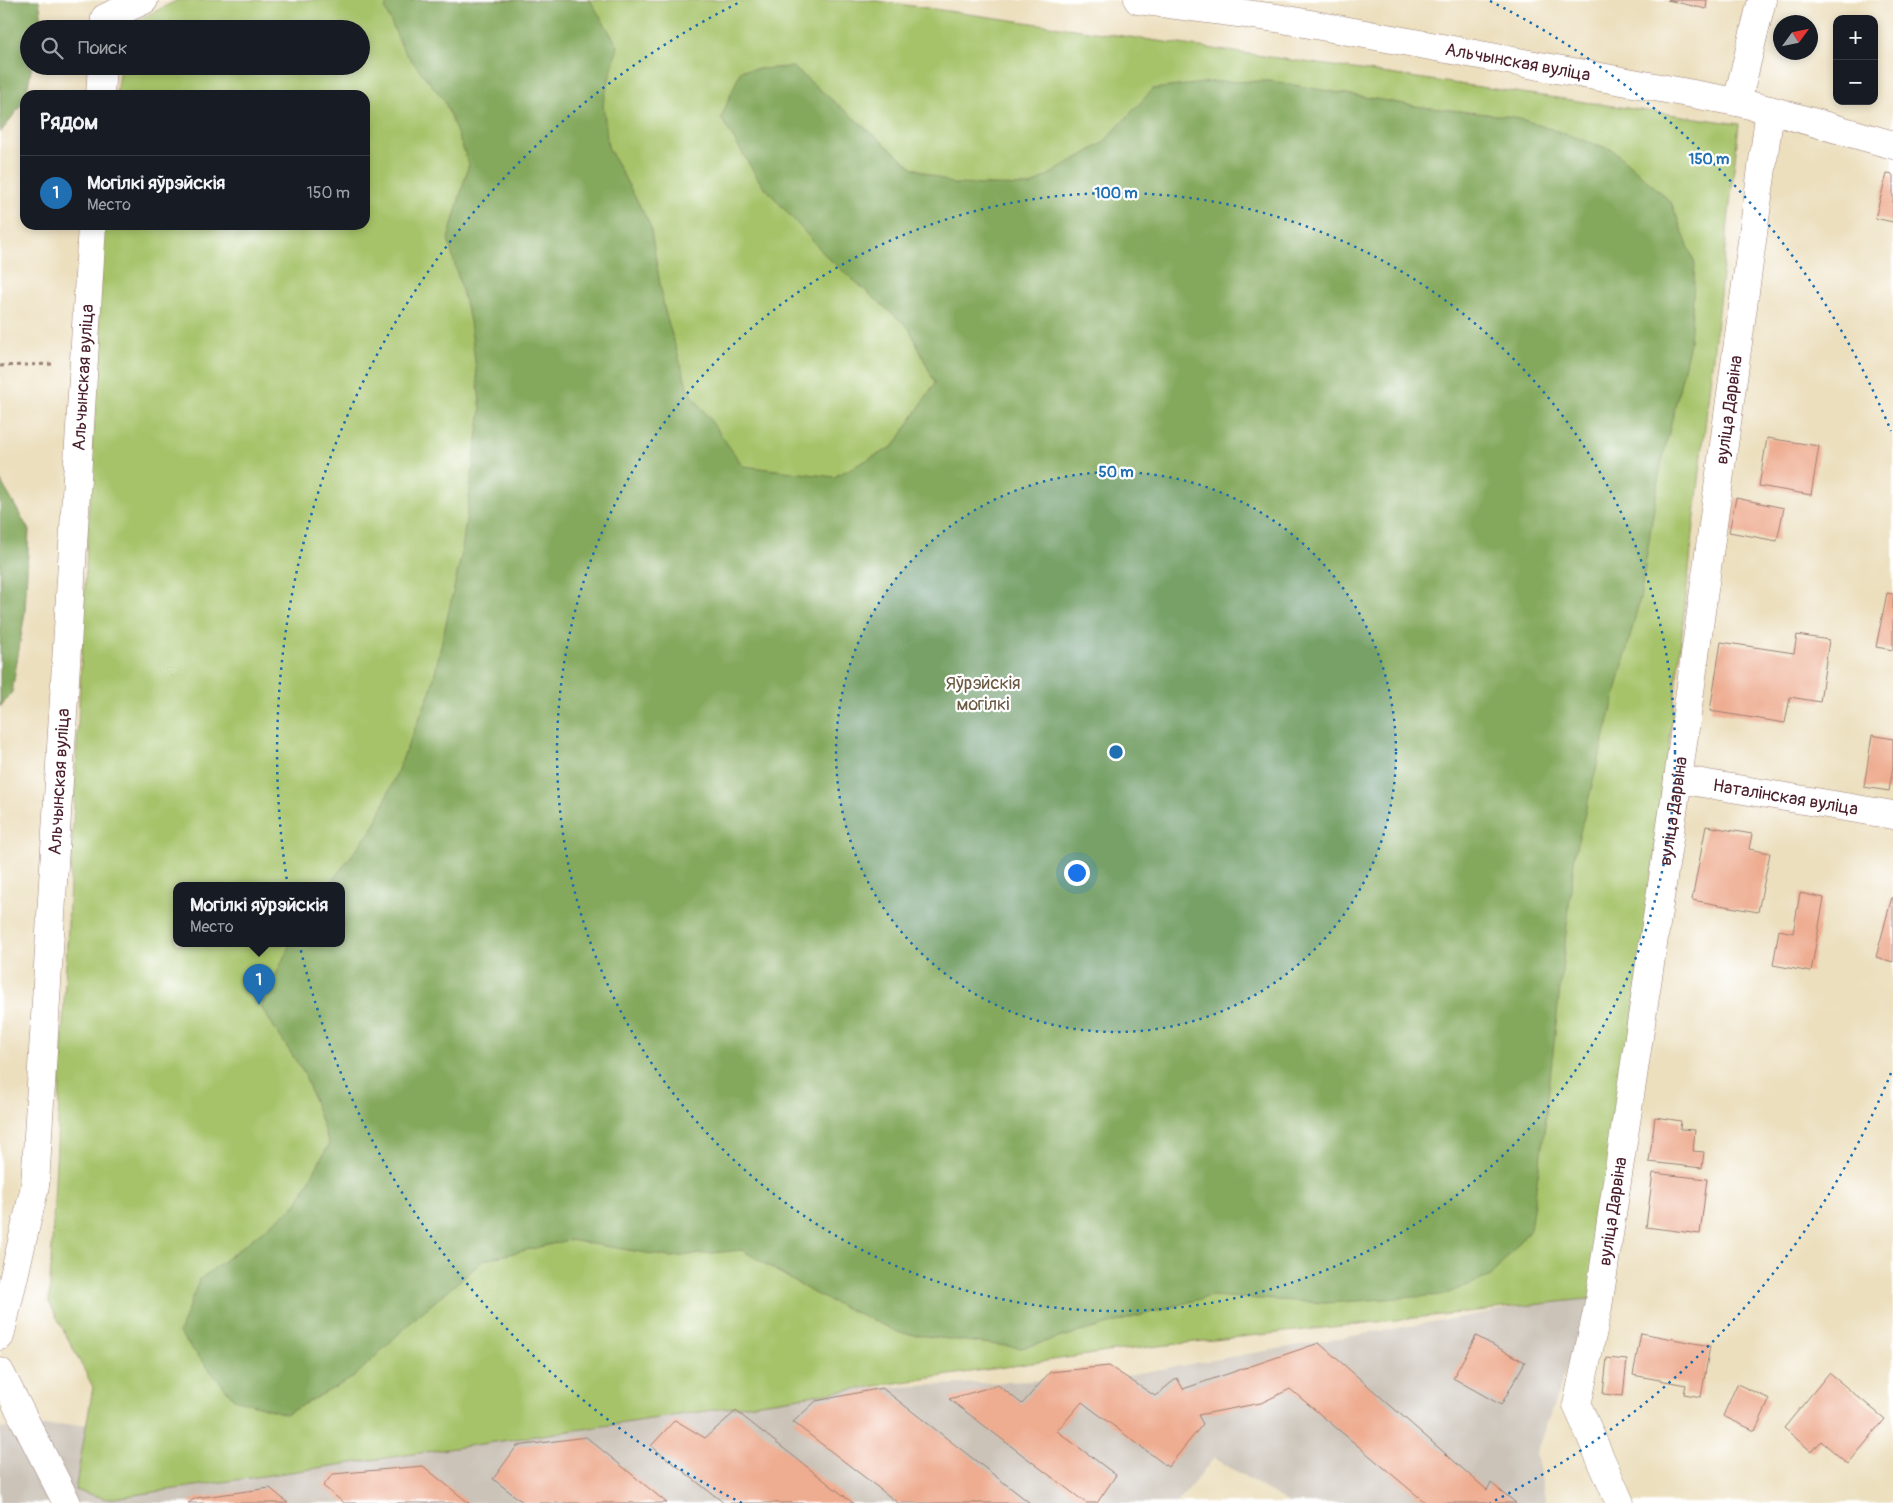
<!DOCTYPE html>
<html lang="ru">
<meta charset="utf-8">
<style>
body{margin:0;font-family:Pangolin,sans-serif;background:#242831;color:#f1f3f6}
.controls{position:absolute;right:15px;top:15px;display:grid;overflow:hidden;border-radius:10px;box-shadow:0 2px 8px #0003}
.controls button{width:45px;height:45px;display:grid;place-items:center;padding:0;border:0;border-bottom:1px solid #363941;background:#171b24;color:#f1f3f6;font:25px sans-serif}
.compass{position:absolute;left:1773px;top:15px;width:45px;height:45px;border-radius:50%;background:#171b24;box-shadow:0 2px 8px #0003;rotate:57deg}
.you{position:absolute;left:1076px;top:872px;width:18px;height:18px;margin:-12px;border:4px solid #fff;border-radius:50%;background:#1a73e8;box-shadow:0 0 0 8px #1a73e833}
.badge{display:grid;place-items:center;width:32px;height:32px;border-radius:50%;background:#1f6fb2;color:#fff;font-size:16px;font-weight:700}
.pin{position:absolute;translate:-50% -41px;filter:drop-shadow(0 1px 2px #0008)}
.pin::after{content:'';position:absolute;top:26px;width:18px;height:15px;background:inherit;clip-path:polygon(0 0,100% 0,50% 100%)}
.popup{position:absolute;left:173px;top:882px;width:172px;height:65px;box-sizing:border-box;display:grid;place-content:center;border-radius:10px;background:#171b24;filter:drop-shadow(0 1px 4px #0005);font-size:16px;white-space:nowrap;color:#9ea1a6}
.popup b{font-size:19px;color:#f1f3f6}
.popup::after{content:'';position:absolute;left:50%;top:100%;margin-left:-10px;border:10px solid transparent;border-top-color:#171b24}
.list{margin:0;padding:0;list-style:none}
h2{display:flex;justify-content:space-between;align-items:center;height:65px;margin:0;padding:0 20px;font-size:21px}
h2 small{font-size:16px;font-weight:400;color:#9ea1a6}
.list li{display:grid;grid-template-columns:32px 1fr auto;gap:15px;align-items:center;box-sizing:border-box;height:75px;padding:0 20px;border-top:1px solid #363941}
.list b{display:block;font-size:19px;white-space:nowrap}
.list p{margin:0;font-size:16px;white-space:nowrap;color:#9ea1a6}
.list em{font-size:16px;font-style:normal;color:#9ea1a6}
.icon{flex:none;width:28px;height:28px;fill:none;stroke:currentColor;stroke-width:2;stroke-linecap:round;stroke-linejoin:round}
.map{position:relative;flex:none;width:1893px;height:1503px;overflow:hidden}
.search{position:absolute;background:#171b24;box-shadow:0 2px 8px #0003;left:20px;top:20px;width:350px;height:55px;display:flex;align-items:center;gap:12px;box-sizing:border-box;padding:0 18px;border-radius:28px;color:#9ea1a6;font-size:19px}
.panel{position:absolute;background:#171b24;box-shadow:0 2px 8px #0003;left:20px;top:90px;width:350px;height:140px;border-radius:15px}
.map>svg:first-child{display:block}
</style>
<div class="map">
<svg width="1893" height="1503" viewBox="0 0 1893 1503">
<rect width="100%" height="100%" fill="#fff"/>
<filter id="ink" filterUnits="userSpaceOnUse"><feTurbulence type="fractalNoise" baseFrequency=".02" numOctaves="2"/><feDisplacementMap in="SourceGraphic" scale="10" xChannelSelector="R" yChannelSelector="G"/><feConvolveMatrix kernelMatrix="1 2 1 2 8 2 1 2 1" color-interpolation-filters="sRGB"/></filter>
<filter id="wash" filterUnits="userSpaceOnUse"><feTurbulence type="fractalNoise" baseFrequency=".0096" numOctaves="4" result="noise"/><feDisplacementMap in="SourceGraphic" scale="20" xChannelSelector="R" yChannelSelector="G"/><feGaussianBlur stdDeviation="1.12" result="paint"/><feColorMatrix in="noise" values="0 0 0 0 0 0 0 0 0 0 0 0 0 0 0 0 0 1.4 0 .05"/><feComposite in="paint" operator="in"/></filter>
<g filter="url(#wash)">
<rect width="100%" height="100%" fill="#ecdfbe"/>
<polygon fill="#cbc3b8" points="1594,1294 1536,1453 1546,1503 1289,1503 1214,1458 1177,1503 0,1503 0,1428 1116,1377"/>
<path fill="#a6c369" stroke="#78714a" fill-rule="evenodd" d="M178,0H871L1739,124L1668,757L1595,1298L1114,1351L107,1499L75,1490L93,1387L49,1302L103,225H365V95H116L120,66H361V29H125V26ZM176,886H342V944H176Z"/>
<g fill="#84a95d" stroke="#676444">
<polygon points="0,0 39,0 42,20 41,29 29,29 29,66 32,66 25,100 0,133"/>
<polygon points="388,0 590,0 618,46 603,103 608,147 650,225 664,308 688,389 743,466 834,477 894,446 935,383 909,328 828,258 760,182 721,118 741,70 793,67 912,167 953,184 1030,186 1103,143 1153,89 1211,82 1271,81 1422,107 1515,117 1613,150 1671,202 1695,264 1690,343 1660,470 1640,598 1575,852 1544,1133 1530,1230 1491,1276 1443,1295 1326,1303 1211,1296 1022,1348 900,1333 815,1294 742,1250 670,1257 569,1240 484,1260 413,1320 354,1377 286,1414 234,1399 179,1333 199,1280 296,1205 329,1144 305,1075 261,1007 290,944 342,944 342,886 328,886 375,825 431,690 461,557 481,410 470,321 448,239 469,164 444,100 404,51 385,9"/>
<polygon points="0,480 29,530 25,612 12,692 0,707"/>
</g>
<g id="blocks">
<g fill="#eeac90">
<polygon points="1667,0 1707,0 1706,9"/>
<polygon points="1887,174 1893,175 1893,222 1875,218"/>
<polygon points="1767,438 1819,446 1811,495 1759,486"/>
<polygon points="1736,498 1784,508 1777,541 1729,532"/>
<polygon points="1887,593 1893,594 1893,650 1876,647"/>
<polygon points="1797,635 1829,640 1820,702 1790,697 1785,723 1710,711 1721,642 1794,653"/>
<polygon points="1872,735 1893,739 1893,766 1889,791 1864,787"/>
<polygon points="1706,826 1752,834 1749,849 1770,853 1758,912 1692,900"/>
<polygon points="1800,893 1824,898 1811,972 1773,965 1779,930 1793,933"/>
<polygon points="1892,897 1893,897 1893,962 1876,957"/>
<polygon points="1655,1117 1681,1121 1680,1129 1695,1130 1693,1151 1704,1152 1702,1168 1649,1162"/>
<polygon points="1653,1173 1707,1179 1700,1234 1646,1227"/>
<polygon points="1641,1333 1710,1346 1701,1397 1684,1394 1686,1385 1633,1375"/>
<polygon points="1476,1336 1525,1362 1501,1405 1453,1378"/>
<polygon points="1319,1343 1487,1490 1491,1483 1516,1503 1426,1503 1290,1389 1261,1403 1198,1415 1203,1424 1168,1467 1082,1402 1057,1431 1116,1475 1097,1503 1086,1503 949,1399 998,1385 1022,1404 1050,1372 1109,1366 1155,1396 1177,1378 1183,1389"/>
<polygon points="1607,1358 1627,1360 1623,1396 1603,1394"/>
<polygon points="1829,1373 1885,1419 1848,1464 1821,1441 1812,1452 1784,1428"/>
<polygon points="1737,1384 1770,1399 1755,1431 1723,1416"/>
<polygon points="882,1388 1030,1503 898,1503 793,1422 816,1401"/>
<polygon points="736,1411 853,1503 724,1503 651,1446 675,1420 705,1438"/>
<polygon points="586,1437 667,1503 524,1503 493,1479 517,1446"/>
<polygon points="423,1466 469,1503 344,1503 323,1486 333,1474"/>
<polygon points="270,1488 288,1503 188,1503 196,1498"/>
</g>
</g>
</g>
<g filter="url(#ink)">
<use href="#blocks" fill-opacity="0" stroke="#9b7f74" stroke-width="1"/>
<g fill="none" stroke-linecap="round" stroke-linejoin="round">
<defs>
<g id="street">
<path id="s1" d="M1138,0L1277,18L1737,102L1770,110L1893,145"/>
<polyline points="104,29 105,18 144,0"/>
<polyline points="100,95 102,66"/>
<polyline points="1737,102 1762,0"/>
<path id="s2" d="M1678,779L1893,815"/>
<path id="s3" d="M0,1336L35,1186L92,225"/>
<polyline points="0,1372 67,1503"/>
<path id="s4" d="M1620,1503L1577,1405L1598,1307L1678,779L1770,110"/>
</g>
</defs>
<use href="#street" stroke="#9b7f74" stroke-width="29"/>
<polyline stroke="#9b7f74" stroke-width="3" stroke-dasharray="4 4" stroke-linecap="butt" points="0,366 52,364"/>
<use href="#street" stroke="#fff" stroke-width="28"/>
</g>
</g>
<circle cx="1116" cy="752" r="280" fill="#1f6fb2" fill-opacity=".12"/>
<g fill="none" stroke="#1f6fb2" stroke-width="2.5" stroke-dasharray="2.5 5">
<circle cx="1116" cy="752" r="280"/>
<circle cx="1116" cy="752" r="559"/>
<path d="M1891 1073A839 839 0 0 1 1490 1503M742 1503A839 839 0 0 1 742 1M1490 1A839 839 0 0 1 1891 431"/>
</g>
<g text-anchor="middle" stroke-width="4.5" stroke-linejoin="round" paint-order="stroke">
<g font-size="18" fill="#4a1f2b" stroke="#fff">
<text dy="6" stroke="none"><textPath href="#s1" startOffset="385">Альчынская вуліца</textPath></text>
<text dy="6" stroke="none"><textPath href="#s3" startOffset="964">Альчынская вуліца</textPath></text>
<text dy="6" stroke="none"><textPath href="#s4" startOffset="1114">вуліца Дарвіна</textPath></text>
<text dy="6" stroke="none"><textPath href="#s3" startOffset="559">Альчынская вуліца</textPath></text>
<text dy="6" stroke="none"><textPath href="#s2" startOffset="109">Наталінская вуліца</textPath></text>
<text dy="6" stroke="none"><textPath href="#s4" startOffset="709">вуліца Дарвіна</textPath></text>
<text dy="6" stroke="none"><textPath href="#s4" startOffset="304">вуліца Дарвіна</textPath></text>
</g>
<g font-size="18" fill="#6a5841" stroke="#fff">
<text x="983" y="689">Яўрэйскія<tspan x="983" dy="21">могілкі</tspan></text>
</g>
</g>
<circle cx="1116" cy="752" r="8" fill="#1f6fb2" stroke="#fff" stroke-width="2.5"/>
<g font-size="15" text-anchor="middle" font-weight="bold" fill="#1f6fb2" stroke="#fff" stroke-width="4.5" stroke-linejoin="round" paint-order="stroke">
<text x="1709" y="164">150 m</text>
<text x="1116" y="198">100 m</text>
<text x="1116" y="477">50 m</text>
</g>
</svg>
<div class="controls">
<button>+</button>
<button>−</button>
</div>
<svg class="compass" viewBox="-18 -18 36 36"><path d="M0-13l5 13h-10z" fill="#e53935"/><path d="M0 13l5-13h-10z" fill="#9ea1a6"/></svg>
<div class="you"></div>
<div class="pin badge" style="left:259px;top:1005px">1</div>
<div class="popup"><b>Могілкі яўрэйскія</b>Место</div>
<div class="search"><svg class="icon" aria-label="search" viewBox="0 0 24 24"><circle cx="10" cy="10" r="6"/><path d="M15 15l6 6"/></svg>Поиск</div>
<section class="panel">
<h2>Рядом<small></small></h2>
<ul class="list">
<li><span class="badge">1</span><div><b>Могілкі яўрэйскія</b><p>Место</p></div><em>150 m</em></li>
</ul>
</section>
</div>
